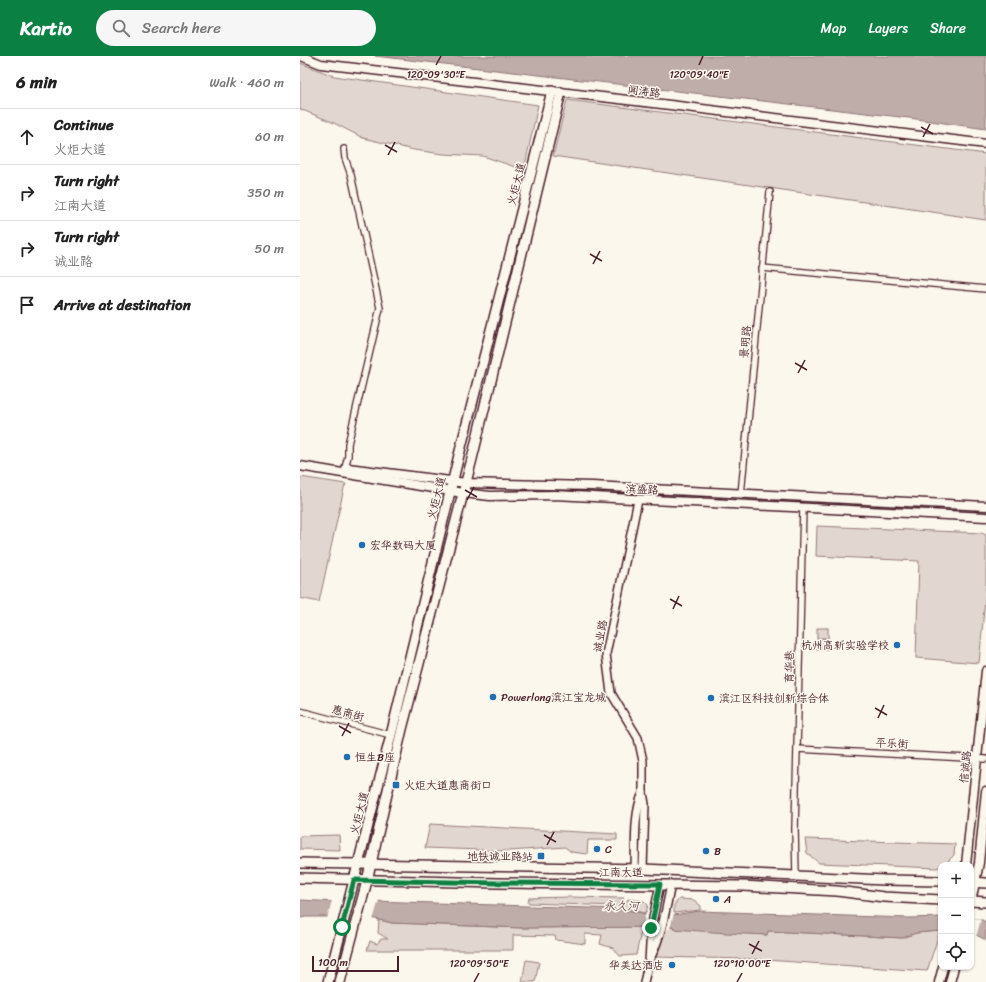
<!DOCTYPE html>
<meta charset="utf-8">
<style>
body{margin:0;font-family:Sriracha,"LXGW WenKai TC",sans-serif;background:#f6f6f6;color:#222}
.controls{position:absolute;right:12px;bottom:12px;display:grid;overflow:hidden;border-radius:8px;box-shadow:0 1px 3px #0004}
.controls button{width:36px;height:36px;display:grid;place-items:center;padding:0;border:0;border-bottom:1px solid #e0e0e0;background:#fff;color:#222;font:20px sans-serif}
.scale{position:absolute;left:12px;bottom:10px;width:87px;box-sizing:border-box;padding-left:4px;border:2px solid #4a1f2b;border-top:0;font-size:11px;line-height:14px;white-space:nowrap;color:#4a1f2b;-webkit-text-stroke:3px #fbf7ec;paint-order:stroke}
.stop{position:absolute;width:12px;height:12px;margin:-9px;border:3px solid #0b8043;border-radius:50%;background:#fff}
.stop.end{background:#0b8043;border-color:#fff;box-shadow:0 1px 4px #0008}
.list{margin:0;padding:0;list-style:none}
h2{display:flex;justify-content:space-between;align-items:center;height:52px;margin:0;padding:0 16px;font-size:17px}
h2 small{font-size:13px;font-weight:400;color:#767676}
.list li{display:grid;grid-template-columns:26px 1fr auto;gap:12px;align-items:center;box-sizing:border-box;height:56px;padding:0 16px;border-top:1px solid #e0e0e0}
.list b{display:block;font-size:15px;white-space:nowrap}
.list p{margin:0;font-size:13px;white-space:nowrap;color:#767676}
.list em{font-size:13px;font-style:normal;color:#767676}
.icon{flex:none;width:22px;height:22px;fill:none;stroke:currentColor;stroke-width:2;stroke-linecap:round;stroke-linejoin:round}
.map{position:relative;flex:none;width:686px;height:926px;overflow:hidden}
header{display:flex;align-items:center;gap:24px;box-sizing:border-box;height:56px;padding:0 20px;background:#0b8043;color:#fff}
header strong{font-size:19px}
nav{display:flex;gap:22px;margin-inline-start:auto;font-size:14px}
.search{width:280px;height:36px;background:#f6f6f6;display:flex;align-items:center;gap:10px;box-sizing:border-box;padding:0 14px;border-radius:22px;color:#767676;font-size:15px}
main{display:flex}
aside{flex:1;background:#fff}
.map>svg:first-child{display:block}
</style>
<header>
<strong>Kartio</strong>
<div class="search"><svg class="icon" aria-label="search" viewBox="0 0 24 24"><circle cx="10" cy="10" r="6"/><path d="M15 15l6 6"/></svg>Search here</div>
<nav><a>Map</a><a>Layers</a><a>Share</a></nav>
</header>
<main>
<aside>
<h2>6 min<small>Walk · 460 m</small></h2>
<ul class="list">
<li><svg class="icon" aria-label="ahead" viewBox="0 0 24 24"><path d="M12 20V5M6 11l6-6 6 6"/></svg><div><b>Continue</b><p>火炬大道</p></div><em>60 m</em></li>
<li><svg class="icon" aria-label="right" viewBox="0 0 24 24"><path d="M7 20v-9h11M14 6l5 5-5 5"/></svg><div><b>Turn right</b><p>江南大道</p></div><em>350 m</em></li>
<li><svg class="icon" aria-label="right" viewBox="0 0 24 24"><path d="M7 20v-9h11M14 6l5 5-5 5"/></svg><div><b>Turn right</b><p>诚业路</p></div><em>50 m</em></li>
<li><svg class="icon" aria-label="arrive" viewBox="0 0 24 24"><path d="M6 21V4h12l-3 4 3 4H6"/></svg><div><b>Arrive at destination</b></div></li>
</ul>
</aside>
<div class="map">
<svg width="686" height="926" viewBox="0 0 686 926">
<rect width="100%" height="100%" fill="#fbf7ec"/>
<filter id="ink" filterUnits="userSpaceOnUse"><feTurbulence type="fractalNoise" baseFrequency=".025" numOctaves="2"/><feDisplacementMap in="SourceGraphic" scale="8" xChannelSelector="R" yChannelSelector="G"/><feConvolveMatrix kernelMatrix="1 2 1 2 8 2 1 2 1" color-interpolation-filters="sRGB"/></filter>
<g filter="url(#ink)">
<g fill="#e2d7d0" stroke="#967b7e">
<polygon points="0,7 34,20 238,49 224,114 183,100 143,98 114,94 63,82 32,66 0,53"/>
<polygon points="267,44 686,98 686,164 253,100"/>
<polygon points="0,421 46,428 44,432 19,546 0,542"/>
<polygon points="517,470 682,477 686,479 686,533 679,607 616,602 619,505 516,500"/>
<rect x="517" y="572" width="11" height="10"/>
<rect x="517" y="583" width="11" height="10"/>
<polygon points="130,768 317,778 317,784 288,784 287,798 271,796 265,791 209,795 125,792"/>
<polygon points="39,779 40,794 0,793 0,780"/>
<polygon points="505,783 655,788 654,799 647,806 637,812 519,807 507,797"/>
<polygon points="268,841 324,842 318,850 228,847 229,842"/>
<polygon points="328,843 344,845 348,849 346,857 321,852"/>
<polygon points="379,843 394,844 401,850 400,854 374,857 374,849"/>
<polygon points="79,864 92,867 223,872 342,871 336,899 320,900 313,892 300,888 302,879 285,878 285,888 256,884 255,880 213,879 213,894 67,894 70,885 77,888 81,883 88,883 78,877"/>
<polygon points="364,871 467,879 468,875 603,882 616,877 640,875 627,915 451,903 353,901"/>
<polygon points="226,904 239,906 235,926 222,926"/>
</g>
<g fill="#bfadaa" stroke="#907477">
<polygon points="75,0 686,0 686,73 609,62"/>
<polygon points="0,844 37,846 72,845 321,853 347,858 374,859 399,855 608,862 641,861 641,875 616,877 603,882 468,875 467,879 426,877 374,873 374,871 371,871 223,872 92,867 67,861 6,861 0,862"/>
<polygon points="671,863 680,863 686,866 686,884 676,879"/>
</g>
<g fill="#fbf7ec">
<polygon points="32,844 62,843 79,844 73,864 66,863 27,863"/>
<polygon points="346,856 374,857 370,873 342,873"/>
<polygon points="671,862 681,863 676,881 671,880"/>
</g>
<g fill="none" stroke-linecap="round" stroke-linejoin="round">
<defs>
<g id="minor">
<polyline points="44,93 45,102 51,119 80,252 48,388 48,400 45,412"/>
<polyline points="462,212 686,233"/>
<polyline points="441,438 470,136"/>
<polyline points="0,655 91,679"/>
<polyline points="497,693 686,703"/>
<polyline points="496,819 495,773 503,452"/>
</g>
<g id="tertiary">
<polyline points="338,444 306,598 311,637 338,682 343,705 343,737 345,748 343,813"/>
<path d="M335,813C336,790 333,758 343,737"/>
<path d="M351,901C362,878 366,853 371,828"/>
<polyline points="344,926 349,905 351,872 360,828"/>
</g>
<g id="secondary">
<polyline points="1,0 21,8 370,49 686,88"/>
<polyline points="0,410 163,437 190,440 255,439 686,461"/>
<polyline points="48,412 166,427 292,430 686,450"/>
<polyline points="666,809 686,615"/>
<polyline points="671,846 679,807 686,735"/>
<polyline points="639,926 643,911"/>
<polyline points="650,926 654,911"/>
</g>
<g id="primary">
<polyline points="0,807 343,813 585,824 641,825"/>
<polyline points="0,822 197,827 443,830 537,835 584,841 641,844"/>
<polyline points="671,826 686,827"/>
<polyline points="671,845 686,846"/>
<polyline points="28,926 91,679 159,399 252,35"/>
<polyline points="40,926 67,825 102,673 172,403 261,36"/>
</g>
</defs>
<use href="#minor" stroke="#4a1f2b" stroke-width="8"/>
<use href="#tertiary" stroke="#4a1f2b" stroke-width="10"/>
<use href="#secondary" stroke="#4a1f2b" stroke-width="11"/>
<use href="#primary" stroke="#4a1f2b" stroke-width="12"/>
<use href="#minor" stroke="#fbf7ec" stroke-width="5.5"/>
<use href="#tertiary" stroke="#fbf7ec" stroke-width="7"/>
<use href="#secondary" stroke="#fbf7ec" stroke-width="8"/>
<use href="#primary" stroke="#fbf7ec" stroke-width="9"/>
</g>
</g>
<g fill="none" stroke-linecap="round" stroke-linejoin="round" filter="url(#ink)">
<polyline stroke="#0b8043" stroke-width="5" points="42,871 54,824 197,827 360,828 351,872"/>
</g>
<path fill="none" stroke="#4a1f2b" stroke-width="1.5" d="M136,9L141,0M399,9L403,0M621,71L633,78M623,81L630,68M85,89L97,96M88,99L95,86M290,198L302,205M293,208L300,195M495,307L507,314M498,317L505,304M165,434L177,441M167,444L174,431M370,543L382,550M373,553L379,540M575,652L587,659M578,662L584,649M39,670L51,677M42,680L49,667M244,779L256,786M247,789L254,776M449,888L462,895M452,898L459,885M174,926L179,917M437,926L442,917"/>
<g fill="#1f6fb2" stroke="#fbf7ec" stroke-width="1.5">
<circle cx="62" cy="489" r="4"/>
<circle cx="597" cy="589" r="4"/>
<circle cx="193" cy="641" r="4"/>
<circle cx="411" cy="642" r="4"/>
<circle cx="47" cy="701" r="4"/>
<rect x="92" y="725" width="8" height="8" rx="2"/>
<circle cx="297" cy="793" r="4"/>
<circle cx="406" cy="795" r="4"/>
<rect x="237" y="796" width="8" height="8" rx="2"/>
<circle cx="416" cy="843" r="4"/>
<circle cx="372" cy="909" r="4"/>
</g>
<g text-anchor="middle" stroke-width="3" stroke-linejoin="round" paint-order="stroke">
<g font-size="11" fill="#4a1f2b" stroke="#fbf7ec">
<text transform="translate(344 35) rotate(7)" y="4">闻涛路</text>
<text transform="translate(216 128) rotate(-76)" y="4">火炬大道</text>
<text transform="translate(445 286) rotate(-85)" y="4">景明路</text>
<text transform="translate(342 433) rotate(3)" y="4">滨盛路</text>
<text transform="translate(136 442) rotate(-76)" y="4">火炬大道</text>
<text transform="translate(300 580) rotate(-80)" y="4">诚业路</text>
<text transform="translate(489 611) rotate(-89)" y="4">育华巷</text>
<text transform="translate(48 657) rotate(15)" y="4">惠商街</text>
<text transform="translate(592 687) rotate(3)" y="4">平乐街</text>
<text transform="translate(665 711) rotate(-84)" y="4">信诚路</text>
<text transform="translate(59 757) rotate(-76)" y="4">火炬大道</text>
<text x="321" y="820">江南大道</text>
</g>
<g font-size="11" fill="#4a1f2b" stroke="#fbf7ec" text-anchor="start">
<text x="70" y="493">宏华数码大厦</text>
<text x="589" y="593" text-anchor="end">杭州高新实验学校</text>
<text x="201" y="645">Powerlong滨江宝龙城</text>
<text x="419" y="646">滨江区科技创新综合体</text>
<text x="55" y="705">恒生B座</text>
<text x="104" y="733">火炬大道惠商街口</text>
<text x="305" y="797">C</text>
<text x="414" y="799">B</text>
<text x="233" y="804" text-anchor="end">地铁诚业路站</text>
<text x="424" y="847">A</text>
<text x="364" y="913" text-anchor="end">华美达酒店</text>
</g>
<g font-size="12" font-style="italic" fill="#6d4a51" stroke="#fbf7ec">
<text transform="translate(321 850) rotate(1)" y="4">永久河</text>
</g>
</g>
<g font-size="10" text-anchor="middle" fill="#4a1f2b" stroke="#fbf7ec" stroke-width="3" stroke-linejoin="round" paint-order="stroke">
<text x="136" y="22">120°09'30"E</text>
<text x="399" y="22">120°09'40"E</text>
<text x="179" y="911">120°09'50"E</text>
<text x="442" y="911">120°10'00"E</text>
</g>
</svg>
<div class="controls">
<button>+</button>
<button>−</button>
<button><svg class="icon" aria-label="locate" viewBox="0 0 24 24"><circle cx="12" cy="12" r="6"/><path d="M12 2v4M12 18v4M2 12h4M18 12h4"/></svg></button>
</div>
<div class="scale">100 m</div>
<div class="stop" style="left:42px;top:871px"></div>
<div class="stop end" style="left:351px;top:872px"></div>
</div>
</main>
